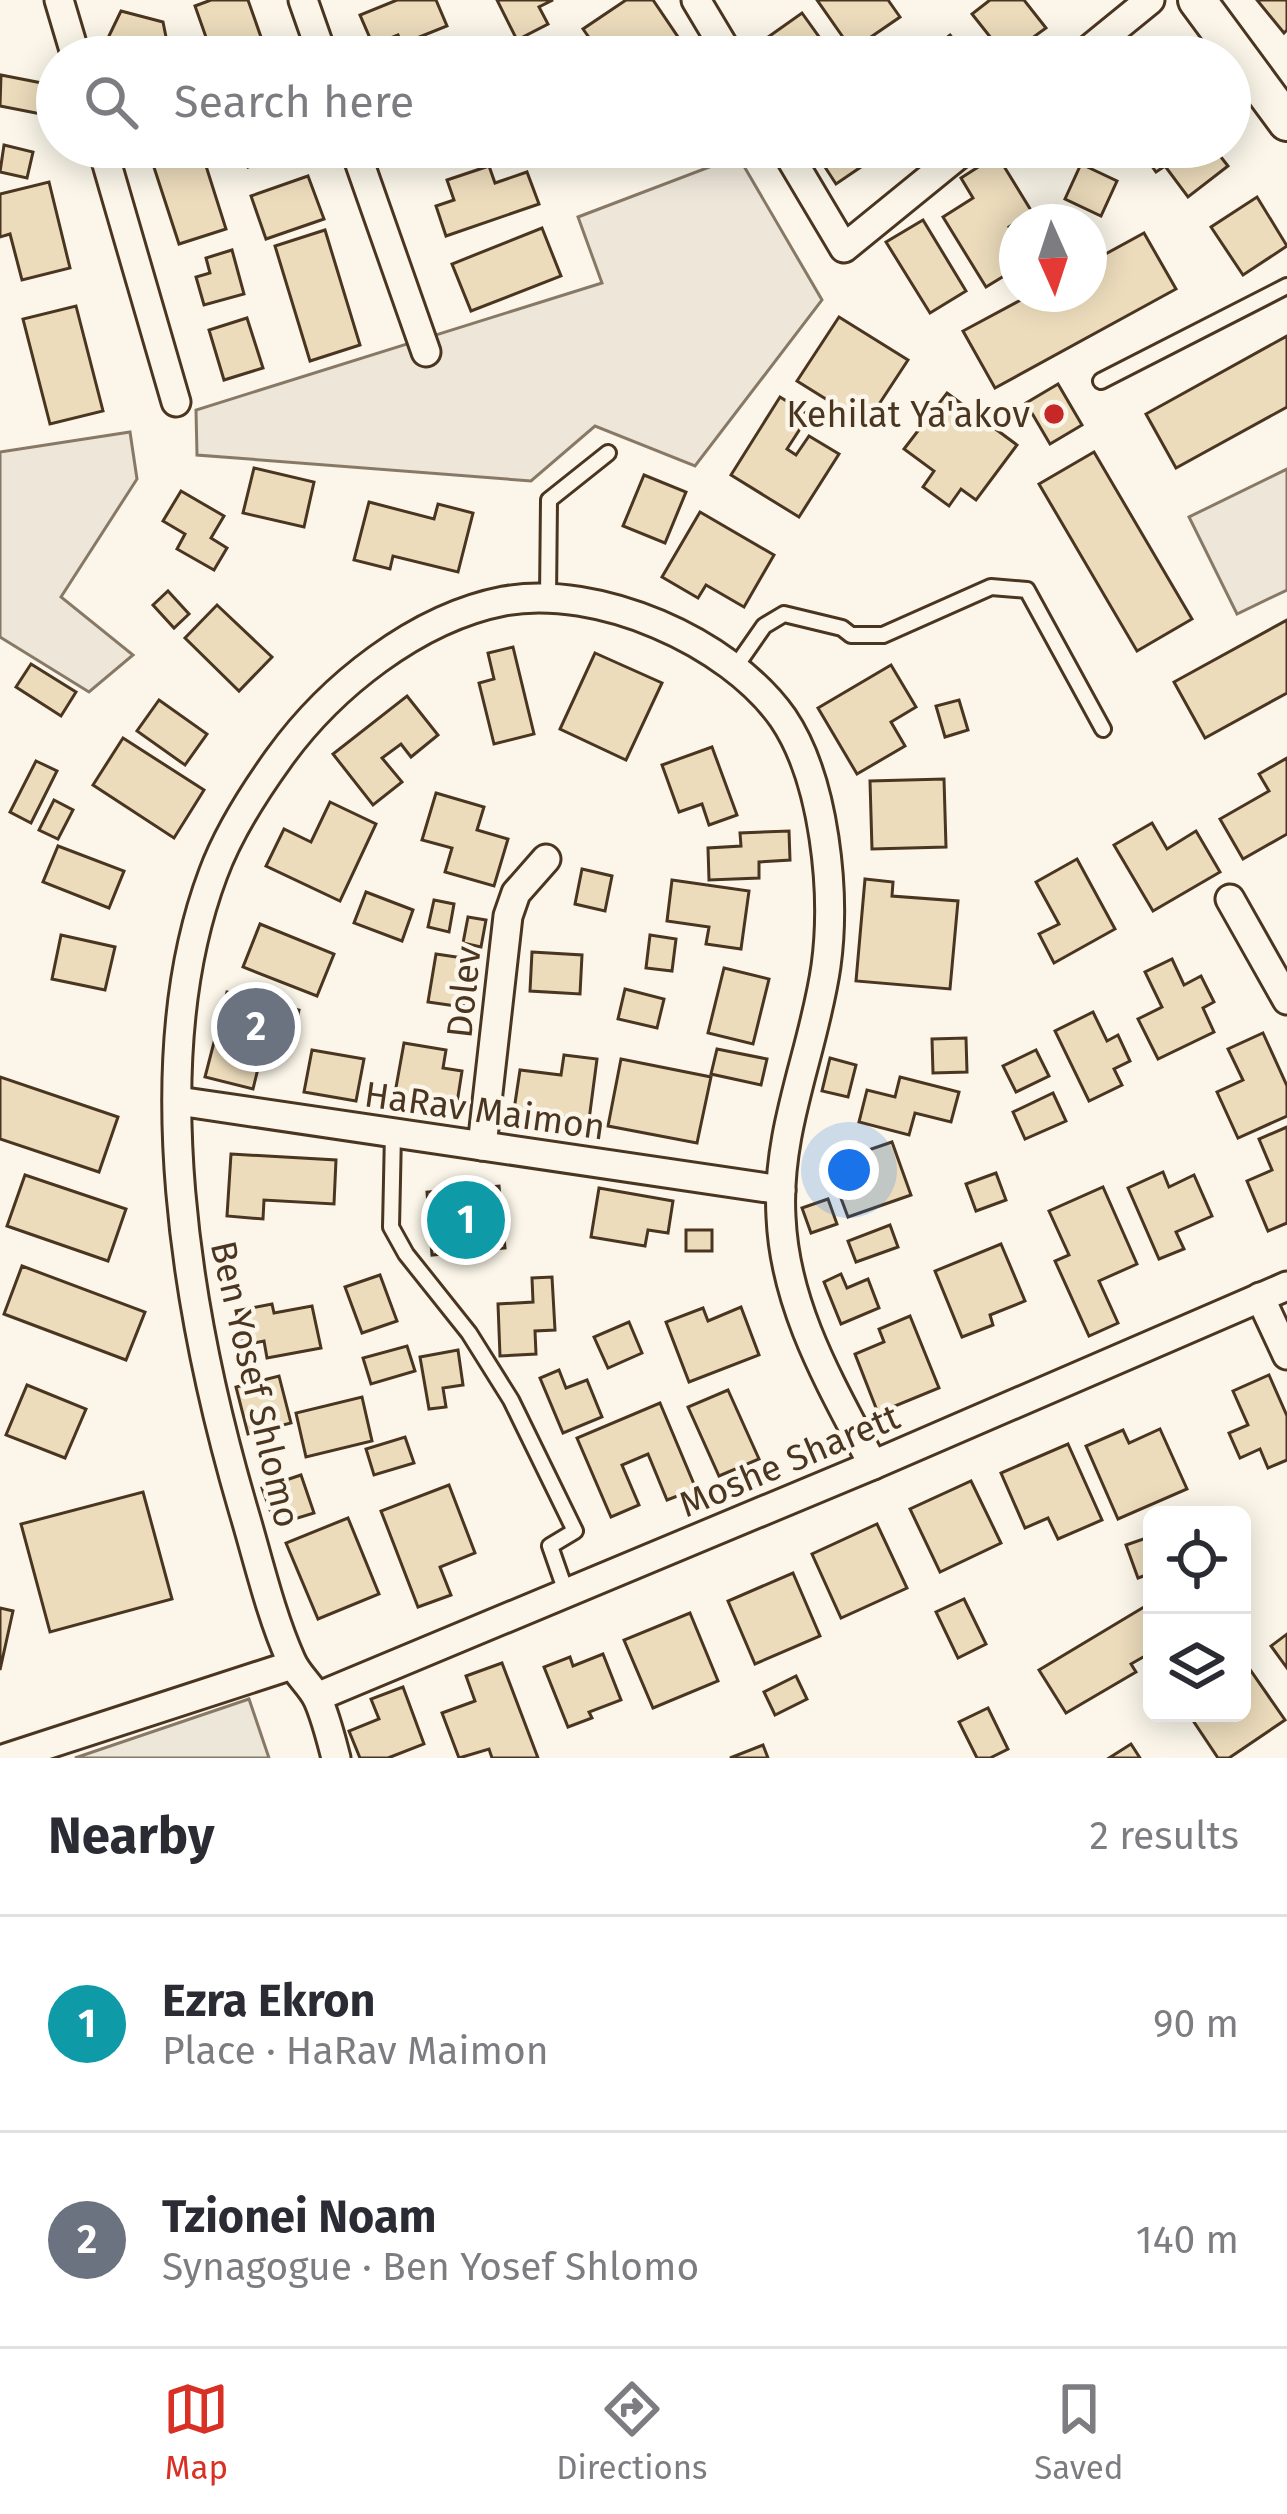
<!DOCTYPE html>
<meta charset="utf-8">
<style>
body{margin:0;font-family:"Fira Sans",sans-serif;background:#f2f2f3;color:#2b2b33}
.controls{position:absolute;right:36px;bottom:36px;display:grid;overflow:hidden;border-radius:18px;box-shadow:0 6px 30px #0003}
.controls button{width:108px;height:108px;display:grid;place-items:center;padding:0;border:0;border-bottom:3px solid #e1e1e2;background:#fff;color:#2b2b33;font:60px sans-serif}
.compass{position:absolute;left:999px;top:204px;width:108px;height:108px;border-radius:50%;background:#fff;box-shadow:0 6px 30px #0003;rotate:177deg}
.you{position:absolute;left:849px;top:1170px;width:42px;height:42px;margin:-30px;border:9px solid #fff;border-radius:50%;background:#1a73e8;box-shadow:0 0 0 18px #1a73e833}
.badge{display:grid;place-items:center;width:78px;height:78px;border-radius:50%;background:#d93025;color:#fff;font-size:39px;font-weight:700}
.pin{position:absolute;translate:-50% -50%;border:6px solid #fff;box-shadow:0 3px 12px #0006}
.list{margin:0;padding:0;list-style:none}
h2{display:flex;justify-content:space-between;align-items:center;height:156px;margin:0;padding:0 48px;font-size:51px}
h2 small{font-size:39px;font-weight:400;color:#7c7c81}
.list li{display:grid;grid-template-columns:78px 1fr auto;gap:36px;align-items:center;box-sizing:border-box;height:216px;padding:0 48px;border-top:3px solid #e1e1e2}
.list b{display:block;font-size:45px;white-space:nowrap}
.list p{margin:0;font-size:39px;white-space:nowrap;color:#7c7c81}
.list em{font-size:39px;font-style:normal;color:#7c7c81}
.icon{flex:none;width:66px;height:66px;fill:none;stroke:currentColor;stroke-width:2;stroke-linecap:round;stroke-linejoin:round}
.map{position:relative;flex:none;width:1287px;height:1758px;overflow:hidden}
.search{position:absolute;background:#fff;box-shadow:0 6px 30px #0003;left:36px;right:36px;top:36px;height:132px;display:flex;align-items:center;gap:30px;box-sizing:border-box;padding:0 42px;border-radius:66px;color:#7c7c81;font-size:45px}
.sheet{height:588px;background:#fff}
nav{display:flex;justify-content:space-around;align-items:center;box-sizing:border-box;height:168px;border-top:3px solid #e1e1e2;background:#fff;font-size:33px;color:#7c7c81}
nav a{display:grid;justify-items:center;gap:6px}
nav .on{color:#d93025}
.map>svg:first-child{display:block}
</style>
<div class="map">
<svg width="1287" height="1758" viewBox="0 0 1287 1758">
<rect width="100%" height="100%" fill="#fbf6e9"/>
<g fill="#ede6d9" stroke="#887966" stroke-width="3">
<polygon points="738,156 822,300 695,466 595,426 531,481 197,455 196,410 602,283 578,217"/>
<polygon points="130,432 137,479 61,597 133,655 89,692 0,637 0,452"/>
<polygon points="1287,469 1287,590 1237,614 1189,517"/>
</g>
<polygon fill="#ede7d9" stroke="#887966" stroke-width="3" points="249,1699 269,1758 75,1758"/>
<g fill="#ecdcbc" stroke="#4a3520" stroke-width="3">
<polygon points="211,0 248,0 268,57 213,57 195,6"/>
<polygon points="397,0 436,0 447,26 402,44 398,35 373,45 360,15"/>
<polygon points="497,0 553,0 539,7 548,24 517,40"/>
<polygon points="626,0 653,0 678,37 650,57 603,57 583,29"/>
<polygon points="817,0 888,0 900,17 852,50"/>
<polygon points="990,0 1024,0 1046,28 1006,57 972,14"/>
<polygon points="1257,0 1287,0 1287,30 1284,33"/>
<polygon points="121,11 163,22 170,57 133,57 107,40"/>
<polygon points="802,13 822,41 799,57 771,57 761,42"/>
<polygon points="950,35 967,57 921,57"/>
<polygon points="1154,38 1169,57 1128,57"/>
<polygon points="1,75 47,84 41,114 0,106"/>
<polygon points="4,145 33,152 27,178 0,172"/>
<polygon points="166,147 200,147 226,229 179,244 149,152"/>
<polygon points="241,147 300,147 300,148 248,167"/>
<polygon points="812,147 875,147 880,154 836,184"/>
<polygon points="1149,147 1224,147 1217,152 1228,166 1188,197 1165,166 1156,172 1142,152"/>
<polygon points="997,155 1032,212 1009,227 1017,240 1017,268 986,287 943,217 973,198 961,178"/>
<polygon points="1081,164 1117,181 1101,216 1065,199"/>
<polygon points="489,166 495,183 527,172 539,204 446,236 436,206 454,200 447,180"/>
<polygon points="308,176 324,219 266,239 251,196"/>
<polygon points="49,182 70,268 22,280 10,234 0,237 0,194"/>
<polygon points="1257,197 1287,246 1243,275 1211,227"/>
<polygon points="923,220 966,291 930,313 886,242"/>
<polygon points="542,228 561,276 471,311 452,264"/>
<polygon points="325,230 360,345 310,361 275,246"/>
<polygon points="1144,233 1176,289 995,388 963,331 1032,294 1089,294 1089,263"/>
<polygon points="232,250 244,294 204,305 196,277 210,273 206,258"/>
<polygon points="76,306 103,411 50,424 23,319"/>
<polygon points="839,317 908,360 866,424 797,381"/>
<polygon points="247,318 263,368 224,380 209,330"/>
<polygon points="1287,336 1287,407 1176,468 1146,414"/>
<polygon points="1058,384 1082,425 1050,444 1026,403"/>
<polygon points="947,393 1017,445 976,500 961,489 949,506 923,487 934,471 904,449"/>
<polygon points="780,397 809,415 787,449 796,455 809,436 839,454 799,517 731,475"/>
<polygon points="1094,452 1192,619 1137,651 1039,484"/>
<polygon points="254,468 314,482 304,527 243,513"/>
<polygon points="644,475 686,492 665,543 623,526"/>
<polygon points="181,491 224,516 211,538 227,548 214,570 177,549 185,534 163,521"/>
<polygon points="369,502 434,519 438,504 473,513 458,572 393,556 390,569 354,560"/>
<polygon points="700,512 774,555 744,607 706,585 698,598 662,577"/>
<polygon points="168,591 189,614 174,628 153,605"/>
<polygon points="217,605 272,657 239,691 185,638"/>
<polygon points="1287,620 1287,693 1205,738 1174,682"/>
<polygon points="513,647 534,734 494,744 479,683 494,679 488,653"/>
<polygon points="595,653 662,683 626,760 560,729"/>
<polygon points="31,664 76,692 61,716 16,687"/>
<polygon points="891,665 916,707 891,722 905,746 857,774 818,708"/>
<polygon points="407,696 438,735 411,757 401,744 382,758 402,782 373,805 333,754"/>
<polygon points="159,700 207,734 185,765 137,731"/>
<polygon points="959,700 968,730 945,737 936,706"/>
<polygon points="123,738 204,790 174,838 93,785"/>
<polygon points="712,747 737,815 709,825 702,804 679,812 662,765"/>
<polygon points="1287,758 1287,834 1243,859 1220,819 1269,791 1259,774"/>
<polygon points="36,761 57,771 31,823 10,812"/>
<polygon points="944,779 946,847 872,849 870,781"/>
<polygon points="436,793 484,807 477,830 508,839 494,886 445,872 452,848 422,840"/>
<polygon points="54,800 73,810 58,839 39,830"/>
<polygon points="330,802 376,824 340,901 266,866 284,829 311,842"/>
<polygon points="1152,823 1167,849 1196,831 1220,872 1153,911 1114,845"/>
<polygon points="789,831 790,860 759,862 759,878 709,880 708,848 741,846 740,833"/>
<polygon points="58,846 124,871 109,908 43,882"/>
<polygon points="1077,859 1115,929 1054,963 1039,934 1059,924 1036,882"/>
<polygon points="582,869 612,876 605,911 575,904"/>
<polygon points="865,879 893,882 892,896 958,901 950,989 856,981"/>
<polygon points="672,880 749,891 741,949 706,944 709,927 667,921"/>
<polygon points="366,892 413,910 402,941 354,923"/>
<polygon points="434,900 454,904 449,932 428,927"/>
<polygon points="468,917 486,920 481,947 463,943"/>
<polygon points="260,924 334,954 317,996 243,967"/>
<polygon points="61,935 115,947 105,990 52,979"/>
<polygon points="650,935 676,939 672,971 646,968"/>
<polygon points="532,952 582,955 580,994 530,991"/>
<polygon points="436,954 470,959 463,1007 428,1002"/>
<polygon points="1172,959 1184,985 1201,976 1214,1002 1203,1008 1214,1032 1158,1059 1138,1019 1162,1007 1145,972"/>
<polygon points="724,968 769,979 753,1044 708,1033"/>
<polygon points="625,989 664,999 657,1028 618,1019"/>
<polygon points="227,992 299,1010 289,1051 264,1044 253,1089 205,1077"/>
<polygon points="1093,1012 1107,1041 1118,1035 1130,1061 1114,1069 1122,1085 1089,1101 1055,1031"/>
<polygon points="1263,1033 1287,1086 1287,1116 1238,1138 1217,1092 1243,1080 1228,1049"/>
<polygon points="966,1038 967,1072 933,1073 932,1039"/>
<polygon points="404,1043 446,1050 443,1068 462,1071 457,1103 395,1093"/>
<polygon points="717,1049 767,1059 761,1085 711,1074"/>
<polygon points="312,1050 364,1059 356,1101 304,1092"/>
<polygon points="1036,1050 1049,1076 1016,1092 1003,1066"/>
<polygon points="564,1055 597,1059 589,1120 514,1110 520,1070 561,1075"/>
<polygon points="830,1058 856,1065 848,1097 822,1091"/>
<polygon points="621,1059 711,1077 697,1143 608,1126"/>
<polygon points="0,1077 118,1117 99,1172 0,1139"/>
<polygon points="900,1077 959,1092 951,1122 915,1113 909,1135 859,1122 867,1090 895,1097"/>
<polygon points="1053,1093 1066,1121 1025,1139 1013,1112"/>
<polygon points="1287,1127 1287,1223 1268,1231 1247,1181 1272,1170 1259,1139"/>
<polygon points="892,1142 911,1195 848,1217 836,1185 859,1177 851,1156"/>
<polygon points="231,1154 336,1160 334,1204 264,1200 263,1219 227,1216"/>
<polygon points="1163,1172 1169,1187 1194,1175 1212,1216 1176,1232 1184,1249 1159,1259 1128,1188"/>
<polygon points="996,1173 1006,1200 976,1211 966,1184"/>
<polygon points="25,1175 126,1209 108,1261 7,1226"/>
<polygon points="499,1186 505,1248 432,1255 427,1192"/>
<polygon points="1103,1187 1137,1264 1099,1281 1118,1323 1089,1336 1055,1261 1069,1255 1049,1211"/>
<polygon points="599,1188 673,1201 668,1233 648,1230 645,1246 591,1237"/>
<polygon points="828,1199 837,1224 811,1233 802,1208"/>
<polygon points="890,1225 898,1247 856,1262 848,1241"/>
<rect x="686" y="1230" width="26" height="21"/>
<polygon points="1001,1244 1025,1301 990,1315 993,1325 962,1337 935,1271"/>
<polygon points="22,1266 145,1312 126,1360 4,1314"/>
<polygon points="841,1274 847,1288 868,1279 879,1308 841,1324 824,1282"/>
<polygon points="380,1275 397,1321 362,1333 345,1287"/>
<polygon points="552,1277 555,1330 535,1331 536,1354 500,1356 498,1304 533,1302 532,1278"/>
<polygon points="272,1304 274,1313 312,1306 321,1348 267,1358 264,1341 243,1345 236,1311"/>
<polygon points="741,1307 759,1355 689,1382 666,1322 703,1308 708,1321"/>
<polygon points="910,1316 939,1388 878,1413 855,1354 884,1342 879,1329"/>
<polygon points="629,1322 642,1353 608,1368 594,1337"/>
<polygon points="407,1346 415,1371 371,1384 363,1358"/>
<polygon points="458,1350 463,1385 443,1388 446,1407 429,1409 420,1357"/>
<polygon points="559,1370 566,1388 587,1380 602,1417 563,1433 540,1378"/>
<polygon points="1269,1375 1287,1416 1287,1460 1268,1468 1260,1449 1240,1458 1229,1433 1248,1425 1233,1391"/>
<polygon points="279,1376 291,1423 248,1434 236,1387"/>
<polygon points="27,1385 86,1409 65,1458 6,1435"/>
<polygon points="728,1390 759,1459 719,1476 688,1407"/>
<polygon points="362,1397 372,1441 306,1457 296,1413"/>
<polygon points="660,1403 696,1489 667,1500 648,1454 622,1465 639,1505 611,1517 577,1438"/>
<polygon points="1160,1429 1187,1489 1118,1519 1086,1446 1123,1430 1129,1443"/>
<polygon points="405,1437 414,1463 374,1475 366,1449"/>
<polygon points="1068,1444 1102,1520 1058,1539 1048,1518 1025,1528 1001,1473"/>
<polygon points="301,1475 314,1513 288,1521 283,1506 270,1510 262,1488"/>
<polygon points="971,1481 1001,1543 940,1572 910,1509"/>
<polygon points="449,1485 475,1553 440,1567 451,1595 418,1607 381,1511"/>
<polygon points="143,1492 172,1599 50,1632 21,1524"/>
<polygon points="348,1518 379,1594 318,1619 286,1543"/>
<polygon points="877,1524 907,1588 841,1618 812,1554"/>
<polygon points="1152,1536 1152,1573 1138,1578 1126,1545"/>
<polygon points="793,1573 820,1636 755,1664 728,1601"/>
<polygon points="964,1599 986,1644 958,1658 936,1612"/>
<polygon points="1144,1607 1152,1619 1152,1652 1131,1664 1136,1672 1066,1713 1039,1670"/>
<polygon points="0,1608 13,1611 0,1670"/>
<polygon points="690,1613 718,1681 653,1708 624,1640"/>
<polygon points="1287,1634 1287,1668 1271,1646"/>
<polygon points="603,1654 621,1700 589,1712 592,1718 568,1727 544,1667 570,1657 573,1666"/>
<polygon points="1242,1658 1285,1720 1229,1758 1218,1758 1188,1713 1242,1713"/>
<polygon points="502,1663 538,1758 492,1758 489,1749 459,1758 442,1713 475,1701 466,1676"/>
<polygon points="796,1676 807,1699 775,1715 764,1692"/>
<polygon points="403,1687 424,1744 388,1758 360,1758 349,1731 379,1719 371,1699"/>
<polygon points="988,1708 1008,1749 990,1758 977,1758 959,1722"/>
<polygon points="1131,1744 1140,1758 1109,1758"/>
<polygon points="763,1745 768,1758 730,1758"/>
</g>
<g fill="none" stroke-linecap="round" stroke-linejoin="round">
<defs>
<g id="lane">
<polyline points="1101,381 1287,286"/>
<polyline points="548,598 549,500 608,453"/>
<polyline points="734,669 764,626 784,614 842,628 851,635 883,635 991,587 1027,590 1103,729"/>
<polyline points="393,1133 391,1227 406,1254 469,1333 511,1400 575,1531 550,1546 566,1592"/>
</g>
<g id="street">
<polyline points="59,0 76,57"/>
<polyline points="303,0 323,57"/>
<polyline points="696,0 730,57"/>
<polyline points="1080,57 1150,0"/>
<polyline points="102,147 176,402"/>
<polyline points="354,147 426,352"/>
<polyline points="784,147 844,248 968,147"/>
<polyline points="1230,899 1287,1000"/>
<polyline points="178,1101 781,1190"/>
<polyline points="482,1146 508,916 516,893 546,859"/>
<polyline points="1260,1297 1287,1355"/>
<polyline points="317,1697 873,1465 1287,1286"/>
<polyline points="6,1758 292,1665"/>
<path d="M336,1758C331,1739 326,1718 318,1700C311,1685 297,1675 291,1660C270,1613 258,1559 243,1509C188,1321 142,1063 213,874C228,833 253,794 279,758C330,687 416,618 504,601C597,584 729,641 783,718C825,780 836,893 826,966C814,1051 776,1129 781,1217C785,1309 832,1386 873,1465"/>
</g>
<polyline id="secondary" points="1197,0 1287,122"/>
</defs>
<use href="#lane" stroke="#4a3520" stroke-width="20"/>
<use href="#street" stroke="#4a3520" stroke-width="33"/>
<use href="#secondary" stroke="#4a3520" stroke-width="42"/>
<use href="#lane" stroke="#fbf6e9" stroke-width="14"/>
<use href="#street" stroke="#fbf6e9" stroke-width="27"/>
<use href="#secondary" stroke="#fbf6e9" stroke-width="36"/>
</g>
<circle fill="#c62828" stroke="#fbf6e9" stroke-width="4.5" cx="1054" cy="414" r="12"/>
<g text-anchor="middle" stroke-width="9" stroke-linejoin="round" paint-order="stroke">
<g font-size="36" fill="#4a3520" stroke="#fbf6e9" text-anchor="end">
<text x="1030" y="427">Kehilat Ya'akov</text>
</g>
<g font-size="36" fill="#4a3520" stroke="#fbf6e9">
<text transform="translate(463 992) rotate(-84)" y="13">Dolev</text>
<text transform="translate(485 1110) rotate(8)" y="13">HaRav Maimon</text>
<text transform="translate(256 1384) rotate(77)" y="13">Ben Yosef Shlomo</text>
<text transform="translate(789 1460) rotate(-23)" y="13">Moshe Sharett</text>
</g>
</g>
</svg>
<div class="controls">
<button><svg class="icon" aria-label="locate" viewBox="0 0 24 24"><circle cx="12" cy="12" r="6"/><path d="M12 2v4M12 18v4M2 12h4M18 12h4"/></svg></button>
<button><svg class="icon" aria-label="layers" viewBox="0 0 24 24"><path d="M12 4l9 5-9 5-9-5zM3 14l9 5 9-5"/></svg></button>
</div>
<svg class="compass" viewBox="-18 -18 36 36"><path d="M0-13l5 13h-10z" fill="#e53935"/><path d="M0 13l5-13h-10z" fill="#7c7c81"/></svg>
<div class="you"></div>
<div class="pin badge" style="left:466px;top:1220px;background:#0f9aa8">1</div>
<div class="pin badge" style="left:256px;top:1027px;background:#6b7280">2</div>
<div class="search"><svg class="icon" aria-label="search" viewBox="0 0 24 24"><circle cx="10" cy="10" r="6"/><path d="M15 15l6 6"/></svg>Search here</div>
</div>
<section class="sheet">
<h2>Nearby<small>2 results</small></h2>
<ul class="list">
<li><span class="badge" style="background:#0f9aa8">1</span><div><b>Ezra Ekron</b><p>Place · HaRav Maimon</p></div><em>90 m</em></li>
<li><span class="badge" style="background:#6b7280">2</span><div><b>Tzionei Noam</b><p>Synagogue · Ben Yosef Shlomo</p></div><em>140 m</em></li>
</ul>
</section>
<nav>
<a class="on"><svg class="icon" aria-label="map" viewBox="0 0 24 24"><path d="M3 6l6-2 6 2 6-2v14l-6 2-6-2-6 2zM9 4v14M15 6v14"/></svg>Map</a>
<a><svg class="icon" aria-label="directions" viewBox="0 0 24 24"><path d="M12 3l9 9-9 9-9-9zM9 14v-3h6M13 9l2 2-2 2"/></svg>Directions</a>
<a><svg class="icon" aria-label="saved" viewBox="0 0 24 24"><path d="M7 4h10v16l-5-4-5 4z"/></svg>Saved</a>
</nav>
